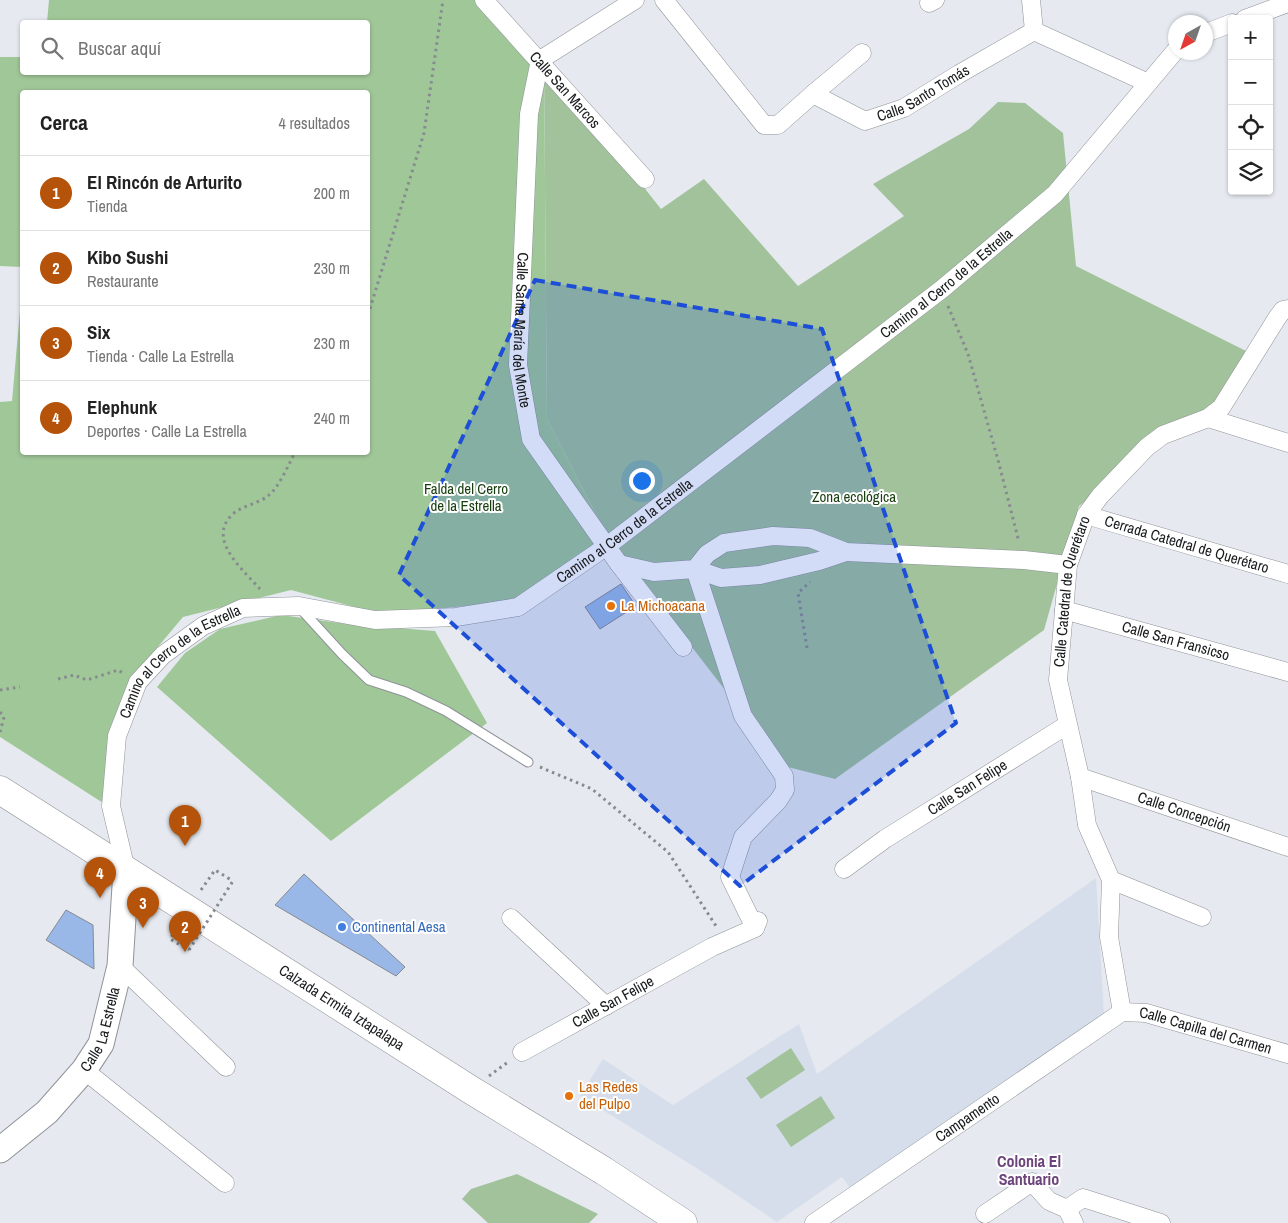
<!DOCTYPE html>
<html lang="es">
<meta charset="utf-8">
<style>
body{margin:0;font-family:"Archivo Narrow",sans-serif;background:#f6f6f6;color:#222}
.controls{position:absolute;right:15px;top:15px;display:grid;overflow:hidden;border-radius:5px;box-shadow:0 1px 4px #0004}
.controls button{width:45px;height:45px;display:grid;place-items:center;padding:0;border:0;border-bottom:1px solid #e0e0e0;background:#fff;color:#222;font:25px sans-serif}
.compass{position:absolute;left:1168px;top:15px;width:45px;height:45px;border-radius:50%;background:#fff;box-shadow:0 1px 4px #0004;rotate:220deg}
.you{position:absolute;left:641px;top:480px;width:18px;height:18px;margin:-12px;border:4px solid #fff;border-radius:50%;background:#1a73e8;box-shadow:0 0 0 8px #1a73e833}
.badge{display:grid;place-items:center;width:32px;height:32px;border-radius:50%;background:#b45309;color:#fff;font-size:16px;font-weight:700}
.pin{position:absolute;translate:-50% -41px;filter:drop-shadow(0 1px 2px #0008)}
.pin::after{content:'';position:absolute;top:26px;width:18px;height:15px;background:inherit;clip-path:polygon(0 0,100% 0,50% 100%)}
.list{margin:0;padding:0;list-style:none}
h2{display:flex;justify-content:space-between;align-items:center;height:65px;margin:0;padding:0 20px;font-size:21px}
h2 small{font-size:16px;font-weight:400;color:#767676}
.list li{display:grid;grid-template-columns:32px 1fr auto;gap:15px;align-items:center;box-sizing:border-box;height:75px;padding:0 20px;border-top:1px solid #e0e0e0}
.list b{display:block;font-size:19px;white-space:nowrap}
.list p{margin:0;font-size:16px;white-space:nowrap;color:#767676}
.list em{font-size:16px;font-style:normal;color:#767676}
.icon{flex:none;width:28px;height:28px;fill:none;stroke:currentColor;stroke-width:2;stroke-linecap:round;stroke-linejoin:round}
.map{position:relative;flex:none;width:1288px;height:1223px;overflow:hidden}
.search{position:absolute;background:#fff;box-shadow:0 1px 4px #0004;left:20px;top:20px;width:350px;height:55px;display:flex;align-items:center;gap:12px;box-sizing:border-box;padding:0 18px;border-radius:5px;color:#767676;font-size:19px}
.panel{position:absolute;background:#fff;box-shadow:0 1px 4px #0004;left:20px;top:90px;width:350px;height:365px;border-radius:5px}
.map>svg:first-child{display:block}
</style>
<div class="map">
<svg width="1288" height="1223" viewBox="0 0 1288 1223">
<rect width="100%" height="100%" fill="#e6eaf0"/>
<polygon fill="#d6deeb" points="1096,878 1104,1016 850,1188 842,1177 777,1222 698,1169 580,1096 603,1059 673,1105 799,1024 817,1074"/>
<g fill="#a1c29a">
<polygon points="544,61 661,209 704,179 798,286 904,216 873,184 969,129 998,102 1025,103 1063,133 1076,266 1250,353 1218,401 1079,506 1044,630 835,779 784,766 609,540 547,419"/>
<polygon points="791,1048 805,1070 761,1099 746,1078"/>
<polygon points="821,1096 835,1118 791,1147 776,1125"/>
<polygon points="517,1174 598,1214 589,1223 488,1223 462,1199 471,1189"/>
</g>
<g fill="#a0c798">
<polygon points="49,0 495,0 544,61 547,419 609,540 527,600 381,614 291,590 183,617 130,680 111,808 0,737 0,402 12,401 22,288 22,452 368,452 368,92 22,92 22,267 0,266 0,57 22,57 22,72 368,72 368,22 47,22"/>
<polygon points="281,615 347,624 435,631 487,723 331,841 157,687 185,653 220,629"/>
</g>
<g fill="#99b8e8" stroke="#868a8f">
<polygon points="621,584 636,606 600,629 585,607"/>
<polygon points="304,874 405,967 396,976 275,905"/>
<polygon points="66,910 93,925 94,969 46,940"/>
</g>
<g fill="none" stroke-linecap="round" stroke-linejoin="round">
<defs>
<polyline id="lane" points="300,608 342,654 369,680 406,692 446,711 528,762"/>
<g id="street">
<path id="s1" d="M484,0L645,179"/>
<path id="s2" d="M635,0L540,60L529,114L518,365L531,439L619,564L683,647"/>
<path id="s3" d="M664,0L764,125H778L813,94L865,121L904,108L959,74L1034,31L1148,83"/>
<polyline points="1031,0 1034,31"/>
<polyline points="929,3 935,0"/>
<polyline points="1245,19 1288,3"/>
<polyline points="1206,33 1232,23"/>
<polyline points="813,94 862,53"/>
<polyline points="1208,418 1288,443"/>
<path id="s4" d="M1086,515L1288,574"/>
<polyline points="619,564 654,572 695,569 707,554 724,543 773,536 810,538 846,552 1024,560 1068,565"/>
<polyline points="695,569 743,716 784,776 785,790 778,801 743,837 730,877 755,928"/>
<polyline points="695,569 721,578 760,575 819,561 846,552"/>
<path id="s5" d="M1064,610L1288,672"/>
<path id="s6" d="M1080,777L1288,847"/>
<path id="s7" d="M844,869L885,839L1067,725"/>
<path id="s8" d="M126,870L111,806L117,736L138,682L163,655L203,626L243,608L299,606L375,620L456,617L518,607L607,546L942,289L1055,194L1176,50"/>
<polyline points="1111,880 1202,917"/>
<polyline points="511,918 606,1006"/>
<polyline points="120,966 226,1067"/>
<path id="s9" d="M1122,1012L1109,937L1111,880L1087,825L1080,777L1058,680L1068,565L1086,515L1100,496L1147,447L1163,435L1208,418L1221,408L1277,318L1283,310L1288,309"/>
<path id="s10" d="M1122,1012L1146,1013L1288,1054"/>
<path id="s11" d="M522,1052L712,947L755,928L758,921"/>
<polyline points="84,1070 225,1183"/>
<polyline points="1067,1209 1083,1198 1161,1223"/>
<polyline points="985,1214 1032,1182 1049,1201 1067,1209 1074,1223"/>
<path id="s12" d="M814,1223L1122,1012"/>
</g>
<g id="secondary">
<path id="s13" d="M0,1150L47,1112L84,1070L101,1044L120,966L126,870"/>
</g>
<g id="primary">
<path id="s14" d="M0,790L471,1090L604,1171L683,1223"/>
</g>
</defs>
<use href="#lane" stroke="#8f9399" stroke-width="11"/>
<use href="#street" stroke="#8f9399" stroke-width="19"/>
<use href="#secondary" stroke="#8f9399" stroke-width="27"/>
<use href="#primary" stroke="#8f9399" stroke-width="29"/>
<g stroke="#878a8f" stroke-width="3" stroke-dasharray="2.5 4" stroke-linecap="butt">
<polyline points="948,306 968,354 998,460 1019,542"/>
<polyline points="368,315 424,133 443,0"/>
<path d="M260,589C244,571 206,539 232,515C240,506 259,504 269,495C279,487 289,464 295,452"/>
<polyline points="807,648 798,593 810,582"/>
<polyline points="58,679 74,675 87,680 118,670 124,674"/>
<polyline points="0,690 20,687"/>
<polyline points="0,712 4,717 0,732"/>
<polyline points="540,767 592,789 668,852 716,926"/>
<polyline points="201,890 215,870 233,881"/>
<polyline points="176,929 170,939 189,950"/>
<polyline points="489,1076 508,1062"/>
</g>
<use href="#lane" stroke="#fff" stroke-width="9"/>
<use href="#street" stroke="#fff" stroke-width="18"/>
<use href="#secondary" stroke="#fff" stroke-width="25"/>
<use href="#primary" stroke="#fff" stroke-width="28"/>
<polyline stroke="#878a8f" stroke-width="3" stroke-dasharray="2.5 4" stroke-linecap="butt" points="189,950 233,881"/>
</g>
<path fill="#1d4ed8" fill-opacity="0.2" stroke="#1d4ed8" stroke-width="4" stroke-dasharray="10 6" stroke-linejoin="round" d="M535,280L822,329L956,723L740,886L399,575Z"/>
<g fill="#e8710a" stroke="#fff" stroke-width="2">
<circle cx="611" cy="606" r="5"/>
<circle cx="569" cy="1096" r="5"/>
</g>
<circle fill="#3f7fe0" stroke="#fff" stroke-width="2" cx="342" cy="927" r="5"/>
<g text-anchor="middle" stroke-width="4" stroke-linejoin="round" paint-order="stroke">
<g font-size="15" fill="#181a1c" stroke="#fff">
<text dy="5" stroke="none"><textPath href="#s1" startOffset="121">Calle San Marcos</textPath></text>
<text dy="5" stroke="none"><textPath href="#s3" startOffset="344">Calle Santo Tomás</textPath></text>
<text dy="5" stroke="none"><textPath href="#s8" startOffset="1138">Camino al Cerro de la Estrella</textPath></text>
<text dy="5" stroke="none"><textPath href="#s2" startOffset="384">Calle Santa María del Monte</textPath></text>
<text dy="5" stroke="none"><textPath href="#s8" startOffset="732">Camino al Cerro de la Estrella</textPath></text>
<text dy="5" stroke="none"><textPath href="#s4" startOffset="105">Cerrada Catedral de Querétaro</textPath></text>
<text dy="5" stroke="none"><textPath href="#s9" startOffset="431">Calle Catedral de Querétaro</textPath></text>
<text dy="5" stroke="none"><textPath href="#s5" startOffset="116">Calle San Fransicso</textPath></text>
<text dy="5" stroke="none"><textPath href="#s8" startOffset="238">Camino al Cerro de la Estrella</textPath></text>
<text dy="5" stroke="none"><textPath href="#s7" startOffset="148">Calle San Felipe</textPath></text>
<text dy="5" stroke="none"><textPath href="#s6" startOffset="110">Calle Concepción</textPath></text>
<text dy="5" stroke="none"><textPath href="#s11" startOffset="104">Calle San Felipe</textPath></text>
<text dy="5" stroke="none"><textPath href="#s14" startOffset="405">Calzada Ermita Iztapalapa</textPath></text>
<text dy="5" stroke="none"><textPath href="#s13" startOffset="161">Calle La Estrella</textPath></text>
<text dy="5" stroke="none"><textPath href="#s10" startOffset="86">Calle Capilla del Carmen</textPath></text>
<text dy="5" stroke="none"><textPath href="#s12" startOffset="186">Campamento</textPath></text>
</g>
<g font-size="15" fill="#163d0d" stroke="#fff">
<text x="466" y="494">Falda del Cerro<tspan x="466" dy="17">de la Estrella</tspan></text>
<text x="854" y="502">Zona ecológica</text>
</g>
<g font-size="15" fill="#c56008" stroke="#fff" text-anchor="start">
<text x="621" y="611">La Michoacana</text>
<text x="579" y="1092">Las Redes<tspan x="579" dy="17">del Pulpo</tspan></text>
</g>
<g font-size="15" fill="#366cbe" stroke="#fff" text-anchor="start">
<text x="352" y="932">Continental Aesa</text>
</g>
<g font-size="16" font-weight="bold" fill="#6c447c" stroke="#fff">
<text x="1029" y="1167">Colonia El<tspan x="1029" dy="18">Santuario</tspan></text>
</g>
</g>
</svg>
<div class="controls">
<button>+</button>
<button>−</button>
<button><svg class="icon" aria-label="locate" viewBox="0 0 24 24"><circle cx="12" cy="12" r="6"/><path d="M12 2v4M12 18v4M2 12h4M18 12h4"/></svg></button>
<button><svg class="icon" aria-label="layers" viewBox="0 0 24 24"><path d="M12 4l9 5-9 5-9-5zM3 14l9 5 9-5"/></svg></button>
</div>
<svg class="compass" viewBox="-18 -18 36 36"><path d="M0-13l5 13h-10z" fill="#e53935"/><path d="M0 13l5-13h-10z" fill="#767676"/></svg>
<div class="you"></div>
<div class="pin badge" style="left:185px;top:846px">1</div>
<div class="pin badge" style="left:185px;top:952px">2</div>
<div class="pin badge" style="left:143px;top:928px">3</div>
<div class="pin badge" style="left:100px;top:898px">4</div>
<div class="search"><svg class="icon" aria-label="search" viewBox="0 0 24 24"><circle cx="10" cy="10" r="6"/><path d="M15 15l6 6"/></svg>Buscar aquí</div>
<section class="panel">
<h2>Cerca<small>4 resultados</small></h2>
<ul class="list">
<li><span class="badge">1</span><div><b>El Rincón de Arturito</b><p>Tienda</p></div><em>200 m</em></li>
<li><span class="badge">2</span><div><b>Kibo Sushi</b><p>Restaurante</p></div><em>230 m</em></li>
<li><span class="badge">3</span><div><b>Six</b><p>Tienda · Calle La Estrella</p></div><em>230 m</em></li>
<li><span class="badge">4</span><div><b>Elephunk</b><p>Deportes · Calle La Estrella</p></div><em>240 m</em></li>
</ul>
</section>
</div>
